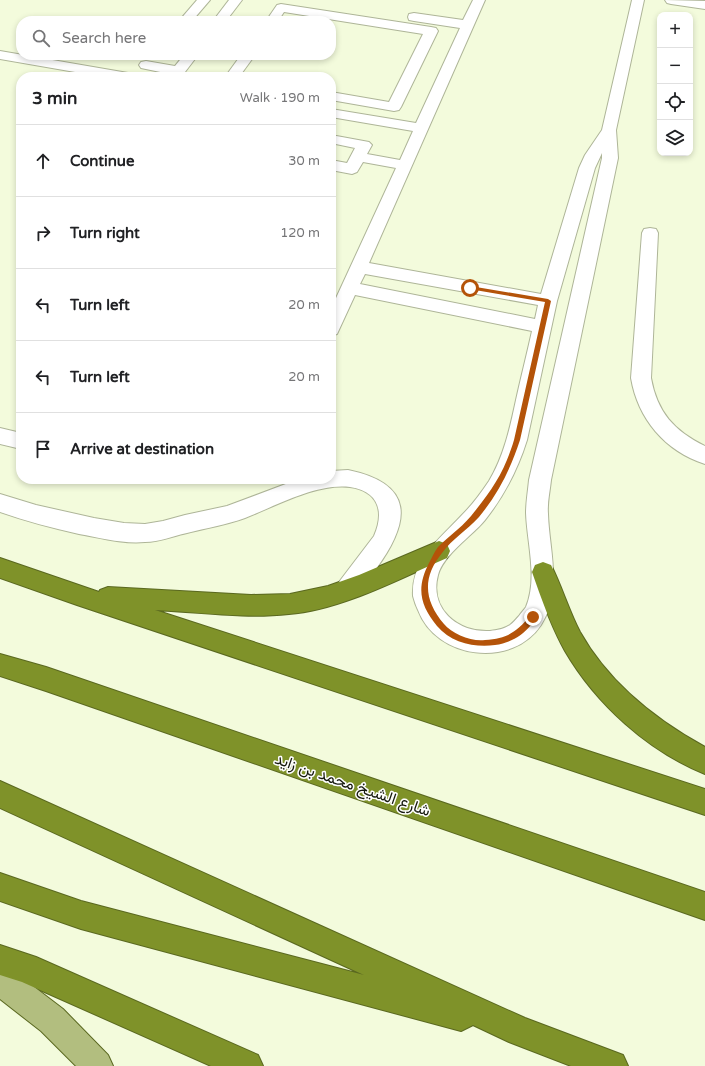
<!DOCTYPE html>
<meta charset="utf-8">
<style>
body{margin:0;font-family:"Varela Round",Vazirmatn,sans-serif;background:#f6f6f6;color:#202124}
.controls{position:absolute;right:12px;top:12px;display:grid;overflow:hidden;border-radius:8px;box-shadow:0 2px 6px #0003}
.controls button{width:36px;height:36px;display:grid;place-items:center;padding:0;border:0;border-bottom:1px solid #e0e0e0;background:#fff;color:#202124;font:20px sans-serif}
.stop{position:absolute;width:12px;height:12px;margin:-9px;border:3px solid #b45309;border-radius:50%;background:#fff}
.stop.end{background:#b45309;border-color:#fff;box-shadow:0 1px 4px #0008}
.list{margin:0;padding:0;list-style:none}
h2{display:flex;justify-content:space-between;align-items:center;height:52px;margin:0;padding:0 16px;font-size:17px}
h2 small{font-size:13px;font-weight:400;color:#757577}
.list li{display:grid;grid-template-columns:26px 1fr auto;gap:12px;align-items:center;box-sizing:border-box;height:72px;padding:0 16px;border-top:1px solid #e0e0e0}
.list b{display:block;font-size:15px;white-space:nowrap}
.list em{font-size:13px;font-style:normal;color:#757577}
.icon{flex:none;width:22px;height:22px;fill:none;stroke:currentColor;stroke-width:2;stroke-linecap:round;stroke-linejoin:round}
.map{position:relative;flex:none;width:705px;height:1066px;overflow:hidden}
.search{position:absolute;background:#fff;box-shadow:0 2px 6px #0003;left:16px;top:16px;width:320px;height:44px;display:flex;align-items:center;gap:10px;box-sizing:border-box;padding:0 14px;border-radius:16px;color:#757577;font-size:15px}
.panel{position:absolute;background:#fff;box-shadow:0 2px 6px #0003;left:16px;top:72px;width:320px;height:412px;border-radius:16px}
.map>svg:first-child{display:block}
</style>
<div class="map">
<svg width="705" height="1066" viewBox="0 0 705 1066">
<rect width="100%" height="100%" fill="#f3fbdc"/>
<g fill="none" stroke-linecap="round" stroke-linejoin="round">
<defs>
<g id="minor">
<polygon points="197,0 210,0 192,21 179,21"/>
<polygon points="229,0 242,0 226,21 213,21"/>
<path d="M473,0H485L369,263L541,294L579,168L585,155L602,130L632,0H644L616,130L618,158L551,480C550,491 547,502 548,514C549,550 563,591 541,625C512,669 436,659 418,610C416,606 414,600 413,596C411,559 440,539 462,515C472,505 481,493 489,481C504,456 510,428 516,400C521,377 527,354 532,331L355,295L337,334L331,336V309L396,168L363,162L357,172L352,174L331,170V160L347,163L355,148L331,143V135L369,142L372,145L367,154L400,160L413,131L331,117V109L416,123L460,28L414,21L409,20L408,17L409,14L414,13L463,20ZM602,153V158L529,480C528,491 526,502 526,513C527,543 538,578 526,607C524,610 521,613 519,616C516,619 513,623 510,625C504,629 497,630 490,631C458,633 429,609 438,575C443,555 472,536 485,520C504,496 518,469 527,440L557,301L595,168ZM365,274L538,305L535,319L360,284Z"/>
<polygon points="665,0 705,1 705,9 671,4 667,3"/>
<polygon points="281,4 431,27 436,28 438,31 401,107 399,110 394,111 331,100 331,92 389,102 423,34 284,12 278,21 266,21 277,5"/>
<polygon points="0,51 128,73 133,74 135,77 104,77 0,59"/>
<polygon points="184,55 198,55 185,72 183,77 169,77 170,74 141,68 139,65 141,62 146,61 175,66"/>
<polygon points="241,55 255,55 239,77 225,77"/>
<path d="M650,228L656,229L658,233L651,378C657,412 674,431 705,446V464C665,451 638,419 631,378L642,233L644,229Z"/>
<polygon points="0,428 21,433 21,449 0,444"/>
<path d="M348,470C415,484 411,521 376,569C368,580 360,594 347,599L339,596L336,589L339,582L374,536C385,511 378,491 350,487C316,483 276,506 245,518C226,525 206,528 187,533C172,536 160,542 145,542C123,544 101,538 79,534C52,528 26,521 0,512V494L36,505L94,518L124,523L145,524L163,521L185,515L227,506L299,479H331V471Z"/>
</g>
<polygon id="major" points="0,967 25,980 63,1009 108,1055 113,1066 76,1066 41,1031 0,999"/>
<g id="highway">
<path d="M439,541L447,544L450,551L447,558C399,579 341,610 289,614C245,619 199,612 155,610L705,789V815L77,605L0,578V558L99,592L100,590L108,587L251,595L290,594L328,586L359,575Z"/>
<path d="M543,562L551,565C562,587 569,611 580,632C608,682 656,720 705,747V774C648,751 596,704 565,651C551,626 541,598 532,572L535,565Z"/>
<polygon points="0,654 46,667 705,892 705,920 46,691 0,676"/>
<polygon points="0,781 525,1018 623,1055 628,1066 571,1066 509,1042 473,1025 461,1031 81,929 0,901 0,873 81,901 364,975 0,808"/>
<polygon points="0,945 36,957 258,1055 263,1066 211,1066 22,982 0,975"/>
</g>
</defs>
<use href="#minor" stroke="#aeb598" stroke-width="2"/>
<use href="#major" stroke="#5a6820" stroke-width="2"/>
<use href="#highway" stroke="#5a6820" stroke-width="2"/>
<use href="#minor" fill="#fff" fill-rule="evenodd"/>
<use href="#major" fill="#b2be7f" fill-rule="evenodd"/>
<use href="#highway" fill="#7f9229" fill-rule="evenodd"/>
</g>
<path fill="#b45309" d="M470,286L548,299L551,301L520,440C511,468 498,494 479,517C467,530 452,539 442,553C422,578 424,600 444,624C452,634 472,642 485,640C509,638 516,632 531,615H536C537,619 534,621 531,625C522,636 510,643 495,645C476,648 451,643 437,626C420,605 416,588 429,563C432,558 434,552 438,547C450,535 465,525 475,511C494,487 505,470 514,440L545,302L469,289V287Z"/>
<g text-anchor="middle" stroke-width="3" stroke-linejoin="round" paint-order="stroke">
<g font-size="16" fill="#16190e" stroke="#fff">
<text transform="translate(353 784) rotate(19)" y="6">شارع الشيخ محمد بن زايد</text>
</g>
</g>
</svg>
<div class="controls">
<button>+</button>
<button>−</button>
<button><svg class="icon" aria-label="locate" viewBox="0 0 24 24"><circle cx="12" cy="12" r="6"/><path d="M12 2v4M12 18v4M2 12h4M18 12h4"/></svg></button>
<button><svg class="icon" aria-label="layers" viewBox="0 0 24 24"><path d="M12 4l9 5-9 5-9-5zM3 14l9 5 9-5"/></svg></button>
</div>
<div class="stop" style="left:470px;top:288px"></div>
<div class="stop end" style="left:533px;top:617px"></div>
<div class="search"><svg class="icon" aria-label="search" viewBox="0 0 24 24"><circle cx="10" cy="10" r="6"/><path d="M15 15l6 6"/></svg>Search here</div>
<section class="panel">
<h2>3 min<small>Walk · 190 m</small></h2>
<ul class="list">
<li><svg class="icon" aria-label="ahead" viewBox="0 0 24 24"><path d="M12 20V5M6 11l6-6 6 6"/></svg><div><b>Continue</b></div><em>30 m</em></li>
<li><svg class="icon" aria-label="right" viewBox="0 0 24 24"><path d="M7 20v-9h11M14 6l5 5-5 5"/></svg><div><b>Turn right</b></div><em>120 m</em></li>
<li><svg class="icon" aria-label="left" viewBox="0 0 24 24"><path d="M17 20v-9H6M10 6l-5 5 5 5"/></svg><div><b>Turn left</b></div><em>20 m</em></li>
<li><svg class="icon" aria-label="left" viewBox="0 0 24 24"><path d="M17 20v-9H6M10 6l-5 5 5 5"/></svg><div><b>Turn left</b></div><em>20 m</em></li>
<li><svg class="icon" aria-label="arrive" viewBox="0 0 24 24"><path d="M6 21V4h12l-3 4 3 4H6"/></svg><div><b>Arrive at destination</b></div></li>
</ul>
</section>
</div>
